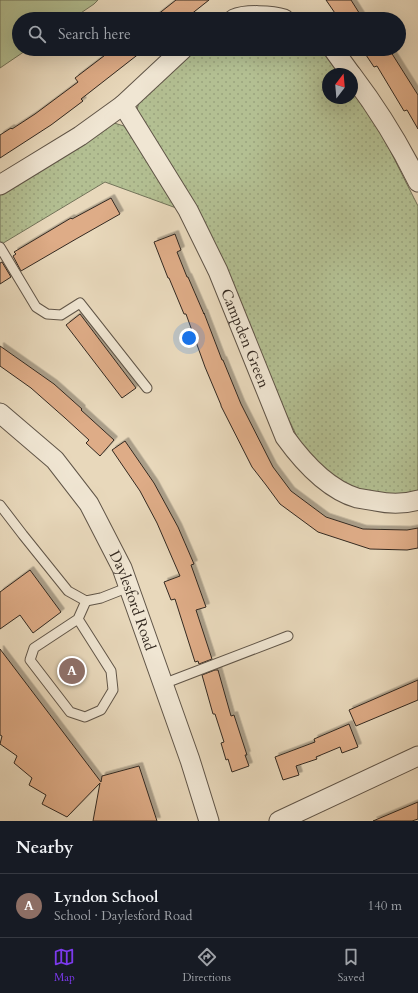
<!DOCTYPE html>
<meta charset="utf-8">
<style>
body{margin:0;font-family:Cardo,serif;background:#20242c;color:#f1f3f6}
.compass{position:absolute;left:322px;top:68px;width:36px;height:36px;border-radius:50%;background:#171b24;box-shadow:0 4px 16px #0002;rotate:16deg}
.you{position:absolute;left:189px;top:338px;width:14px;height:14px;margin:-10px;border:3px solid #fff;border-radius:50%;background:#1a73e8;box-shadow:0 0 0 6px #1a73e833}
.badge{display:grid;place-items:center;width:26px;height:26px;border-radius:50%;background:#7c3aed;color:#fff;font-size:13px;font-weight:700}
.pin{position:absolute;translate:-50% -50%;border:2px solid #fff;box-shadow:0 1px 4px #0006}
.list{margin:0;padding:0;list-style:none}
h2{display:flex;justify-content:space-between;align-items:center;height:52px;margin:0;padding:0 16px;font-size:17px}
h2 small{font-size:13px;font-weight:400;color:#9ea1a6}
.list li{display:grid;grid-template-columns:26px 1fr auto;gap:12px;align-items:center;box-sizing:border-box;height:64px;padding:0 16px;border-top:1px solid #363941}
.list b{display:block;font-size:15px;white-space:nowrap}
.list p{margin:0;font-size:13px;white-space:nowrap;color:#9ea1a6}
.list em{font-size:13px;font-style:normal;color:#9ea1a6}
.icon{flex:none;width:22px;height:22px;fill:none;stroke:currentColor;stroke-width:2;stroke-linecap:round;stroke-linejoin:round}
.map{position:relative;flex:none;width:418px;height:821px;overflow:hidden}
.search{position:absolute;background:#171b24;box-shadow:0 4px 16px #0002;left:12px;right:12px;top:12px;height:44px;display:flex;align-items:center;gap:10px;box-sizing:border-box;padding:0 14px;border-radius:22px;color:#9ea1a6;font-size:15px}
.sheet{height:116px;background:#171b24}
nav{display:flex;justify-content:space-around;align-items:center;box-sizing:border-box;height:56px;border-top:1px solid #363941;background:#171b24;font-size:11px;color:#9ea1a6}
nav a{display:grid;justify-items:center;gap:2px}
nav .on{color:#7c3aed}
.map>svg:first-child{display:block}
</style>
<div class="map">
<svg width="418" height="821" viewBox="0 0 418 821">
<defs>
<pattern id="grass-dots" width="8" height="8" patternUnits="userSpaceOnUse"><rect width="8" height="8" fill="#b3bf92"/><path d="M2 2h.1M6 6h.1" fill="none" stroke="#9aa47e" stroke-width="1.8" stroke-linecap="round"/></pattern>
<filter id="shadow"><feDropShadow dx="3.5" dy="-3.5" stdDeviation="0" flood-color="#0004"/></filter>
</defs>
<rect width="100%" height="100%" fill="#e8d8bb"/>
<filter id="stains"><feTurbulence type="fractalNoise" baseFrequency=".005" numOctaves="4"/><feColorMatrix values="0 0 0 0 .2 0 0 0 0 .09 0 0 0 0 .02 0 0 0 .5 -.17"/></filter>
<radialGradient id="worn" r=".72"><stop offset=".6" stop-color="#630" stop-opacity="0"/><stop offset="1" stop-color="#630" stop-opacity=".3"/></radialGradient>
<g fill="url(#grass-dots)" stroke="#73745a">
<polygon points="193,49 324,49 344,74 328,74 328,98 352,98 352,84 365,101 418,206 418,494 377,496 333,481 305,454 291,424 136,117 138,105 144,92 186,53"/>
<polygon points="114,123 124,126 179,209 105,182 0,245 0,194"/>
</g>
<polygon fill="#b3bf92" stroke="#73745a" points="0,0 98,0 94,4 72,19 19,19 19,49 28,49 0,68"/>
<g fill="#deac87" stroke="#332921" filter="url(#shadow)">
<polygon points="176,0 209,0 185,19 152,19"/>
<polygon points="326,0 351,0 363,19 339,19"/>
<polygon points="113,49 145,49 81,99 83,101 51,125 0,158 0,135 11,128 12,129 35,114 78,82 75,78"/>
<polygon points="362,49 389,49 418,95 418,129 407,110 404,111 377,66 374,67"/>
<polygon points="111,198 120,214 76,239 21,271 13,256 16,254 14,252 71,218 72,219"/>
<polygon points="175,234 181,250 177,252 187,277 188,277 204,314 204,313 222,360 223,360 241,404 273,467 291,491 326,517 363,529 407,530 418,528 418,548 407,550 370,549 318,532 280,504 266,485 252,467 221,406 221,405 205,367 186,314 184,314 169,278 168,278 154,242"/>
<polygon points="2,262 11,277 0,284 0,263"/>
<polygon points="80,314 136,388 122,398 66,325"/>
<polygon points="0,346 54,384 82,409 81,410 114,440 100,456 86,443 89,440 65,418 31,388 0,366"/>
<polygon points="125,441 154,483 178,527 194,564 191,565 206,607 196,610 212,659 199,664 198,661 195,662 175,599 171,600 164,582 180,576 157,523 140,491 112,450"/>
<polygon points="30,570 61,612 33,633 20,615 0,629 0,592"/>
<polygon points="0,649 101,782 102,776 139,766 157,821 93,821 100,783 67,817 42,804 46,795 29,785 32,778 14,763 17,756 0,744 2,736 0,735"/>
<polygon points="215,670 218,670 231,716 234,715 247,755 245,755 249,766 232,772 228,759 226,760 221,743 224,742 215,714 213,714 202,675"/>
<polygon points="418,680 418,700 356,726 349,710"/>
<polygon points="349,724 358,747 342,753 340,747 316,757 317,759 296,766 299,775 283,780 275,757 315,742 314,739"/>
<polygon points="418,802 418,819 412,821 373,821"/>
</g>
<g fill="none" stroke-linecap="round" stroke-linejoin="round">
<defs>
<g id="service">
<polyline points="0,247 36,307 47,314 61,315 80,303 147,388"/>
<polyline points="0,505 23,535 68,591 86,601 101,598 129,587"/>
<polyline points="78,619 111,671 113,690 101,710 85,717 70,712 30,660 34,648 78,619 86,601"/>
<polyline points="163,684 288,636"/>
</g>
<g id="minor">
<path d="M234,19C245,14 272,15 284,19"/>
<path id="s1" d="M183,49L123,105L188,210L218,271L285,437C303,462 327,489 357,498C363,499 369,500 375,501C389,504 405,504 418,500"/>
<polyline points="333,49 351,74"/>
<path d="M352,75C377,108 400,145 418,182"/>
<polyline points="0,185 80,136 123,105"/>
<path id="s2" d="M0,413L55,460L89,504L122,568L190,760L209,821"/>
<polyline points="279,821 418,756"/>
</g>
</defs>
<use href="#service" stroke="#605548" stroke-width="11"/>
<use href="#minor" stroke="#605548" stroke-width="21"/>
<use href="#service" stroke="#f0e6d3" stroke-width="9"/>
<use href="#minor" stroke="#f0e6d3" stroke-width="19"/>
</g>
<g text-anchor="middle" stroke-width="3" stroke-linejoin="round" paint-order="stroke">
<g font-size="15" fill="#332921" stroke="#f0e6d3">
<text dy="5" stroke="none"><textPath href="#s1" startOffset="346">Campden Green</textPath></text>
<text dy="5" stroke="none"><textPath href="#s2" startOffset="234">Daylesford Road</textPath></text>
</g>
</g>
<rect width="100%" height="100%" filter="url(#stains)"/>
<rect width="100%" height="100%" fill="url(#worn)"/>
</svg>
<svg class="compass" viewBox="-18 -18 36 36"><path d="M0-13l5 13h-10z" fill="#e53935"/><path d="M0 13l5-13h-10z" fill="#9ea1a6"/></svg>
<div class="you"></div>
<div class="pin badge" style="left:72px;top:671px;background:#8d6e63">A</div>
<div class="search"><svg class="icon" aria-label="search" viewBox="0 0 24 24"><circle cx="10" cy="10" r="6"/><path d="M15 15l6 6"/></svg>Search here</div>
</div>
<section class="sheet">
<h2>Nearby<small></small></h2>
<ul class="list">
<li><span class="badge" style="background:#8d6e63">A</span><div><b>Lyndon School</b><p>School · Daylesford Road</p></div><em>140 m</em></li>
</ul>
</section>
<nav>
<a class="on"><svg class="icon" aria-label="map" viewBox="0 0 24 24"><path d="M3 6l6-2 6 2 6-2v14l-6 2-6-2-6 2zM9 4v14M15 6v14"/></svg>Map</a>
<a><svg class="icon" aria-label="directions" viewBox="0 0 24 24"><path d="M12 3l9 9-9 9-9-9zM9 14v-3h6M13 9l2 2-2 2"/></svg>Directions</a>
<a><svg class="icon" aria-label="saved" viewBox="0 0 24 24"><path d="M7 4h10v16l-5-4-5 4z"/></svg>Saved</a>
</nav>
